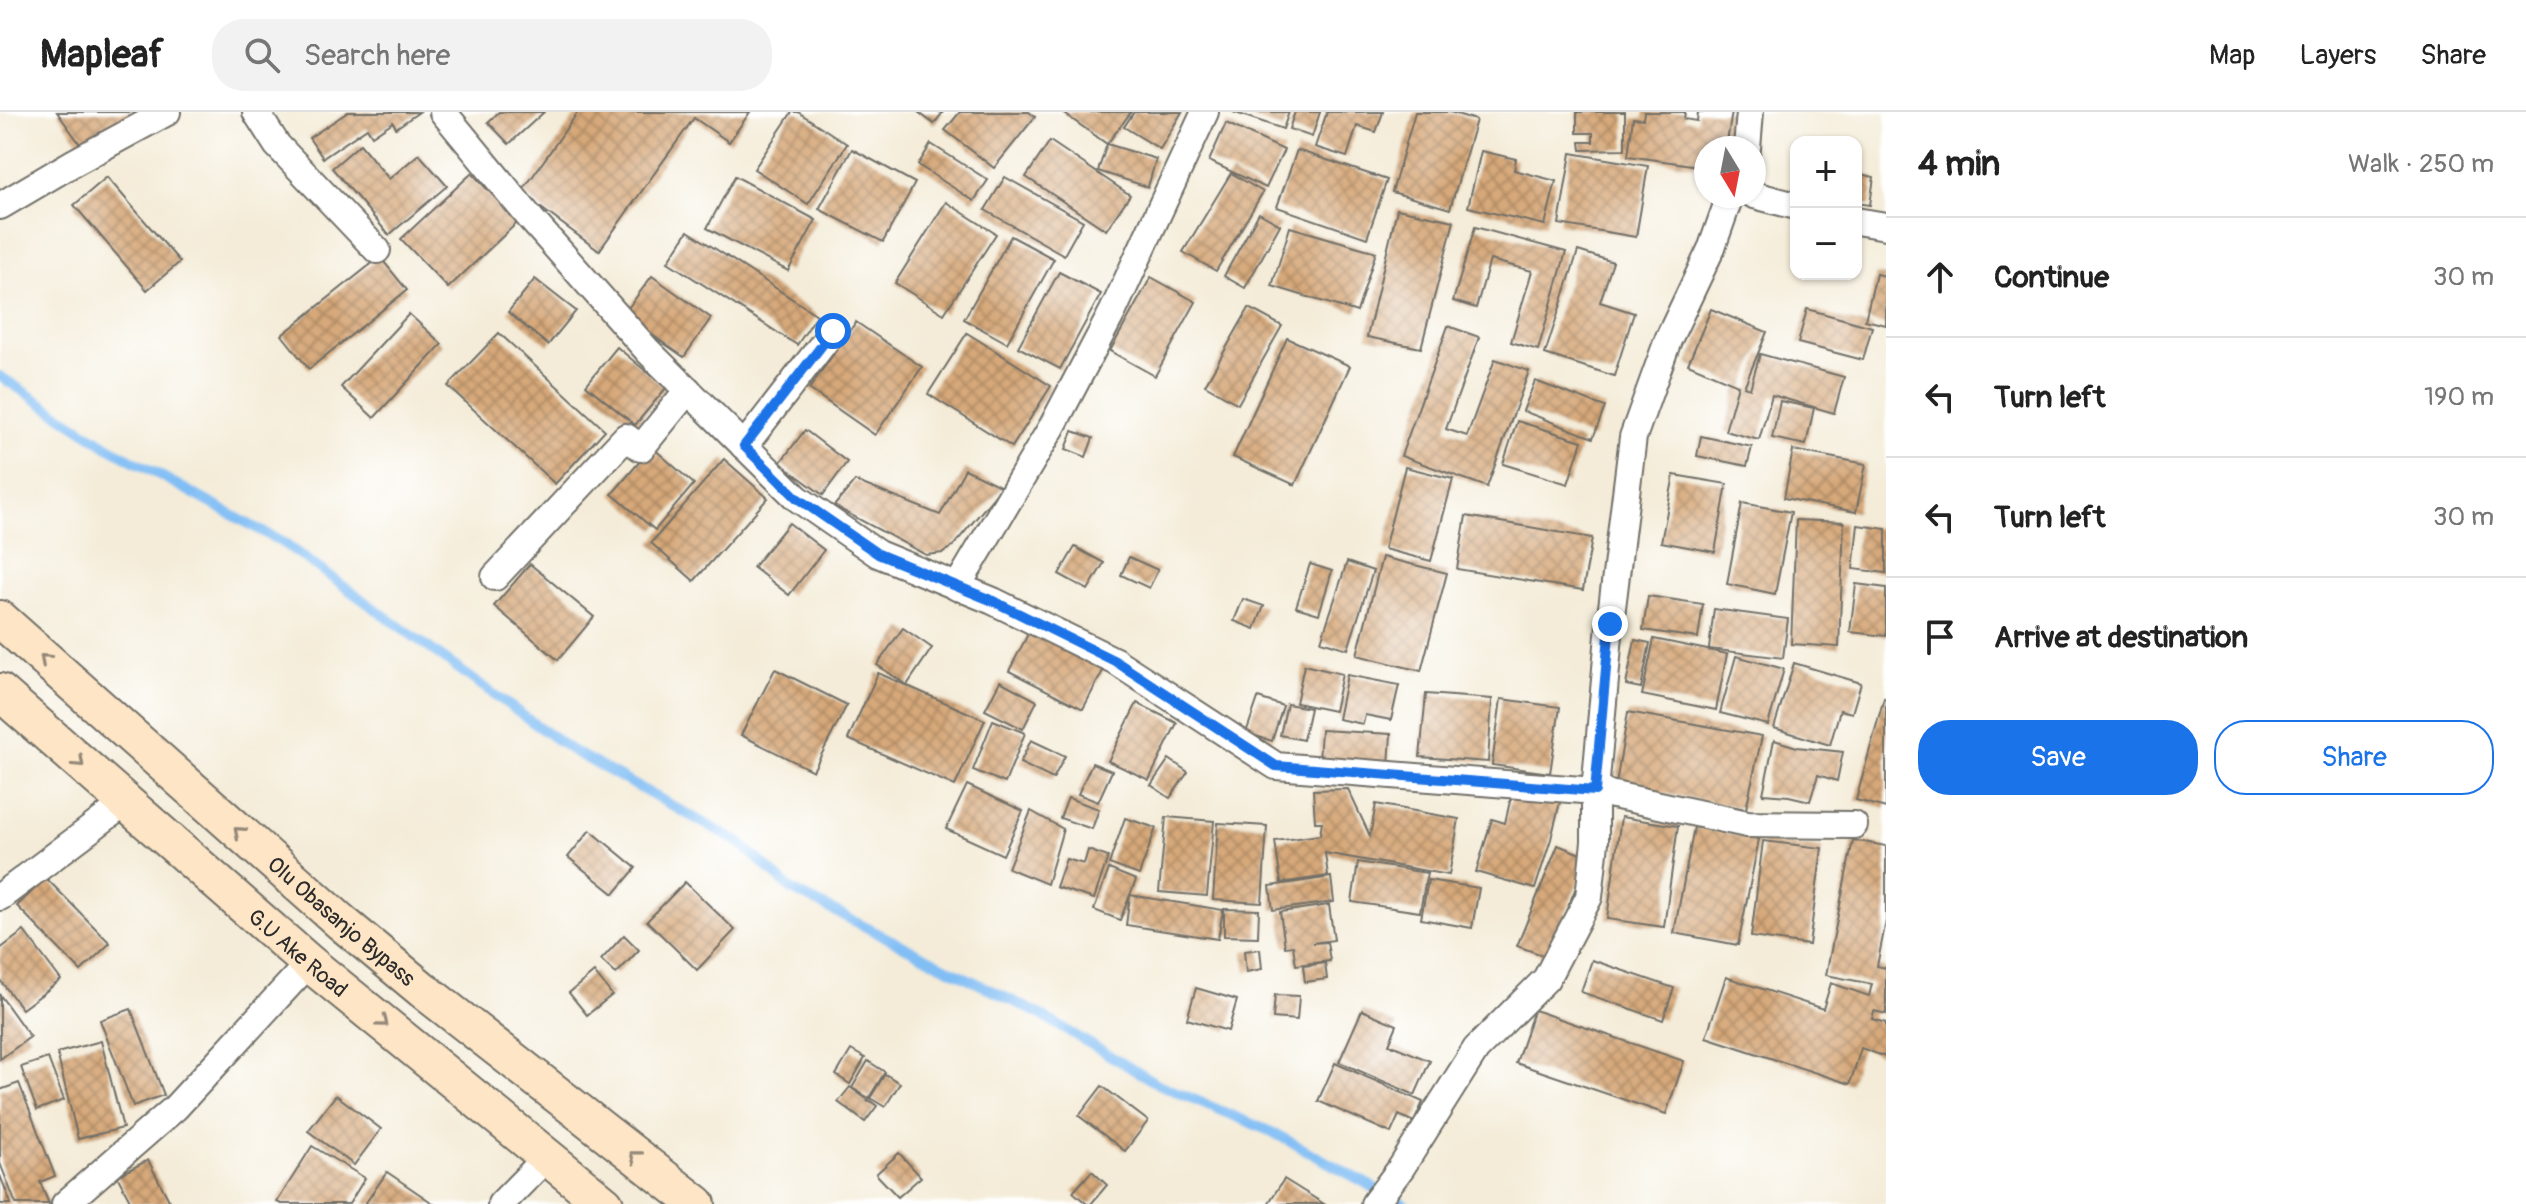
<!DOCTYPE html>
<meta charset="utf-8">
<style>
body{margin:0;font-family:Pangolin,sans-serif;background:#f2f2f2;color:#222}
.controls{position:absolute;right:24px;top:24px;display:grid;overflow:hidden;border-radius:16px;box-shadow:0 2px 6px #0004}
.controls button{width:72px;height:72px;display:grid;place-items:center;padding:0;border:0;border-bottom:2px solid #e0e0e0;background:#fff;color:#222;font:40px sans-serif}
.compass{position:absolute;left:1694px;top:24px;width:72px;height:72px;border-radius:50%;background:#fff;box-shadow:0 2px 6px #0004;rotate:170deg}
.stop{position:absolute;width:24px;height:24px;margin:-18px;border:6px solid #1a73e8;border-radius:50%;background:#fff}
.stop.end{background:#1a73e8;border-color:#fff;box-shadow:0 2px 8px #0008}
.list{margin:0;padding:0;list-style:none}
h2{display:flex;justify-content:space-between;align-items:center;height:104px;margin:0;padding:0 32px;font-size:34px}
h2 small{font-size:26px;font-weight:400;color:#767676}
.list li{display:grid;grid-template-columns:52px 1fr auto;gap:24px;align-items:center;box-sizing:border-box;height:120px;padding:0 32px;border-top:2px solid #e0e0e0}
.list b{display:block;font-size:30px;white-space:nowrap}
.list em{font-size:26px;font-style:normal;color:#767676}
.actions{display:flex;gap:16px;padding:24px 32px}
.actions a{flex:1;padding:18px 0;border:2px solid #1a73e8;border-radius:32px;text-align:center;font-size:28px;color:#1a73e8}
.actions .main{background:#1a73e8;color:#fff}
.icon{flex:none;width:44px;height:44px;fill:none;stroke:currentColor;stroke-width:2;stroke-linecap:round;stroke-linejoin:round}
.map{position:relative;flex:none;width:1886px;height:1092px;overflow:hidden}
header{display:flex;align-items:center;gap:48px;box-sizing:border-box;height:112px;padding:0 40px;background:#fff;border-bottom:2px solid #e0e0e0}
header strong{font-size:38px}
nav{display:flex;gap:44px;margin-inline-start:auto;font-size:28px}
.search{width:560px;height:72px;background:#f2f2f2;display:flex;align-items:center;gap:20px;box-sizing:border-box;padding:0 28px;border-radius:32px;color:#767676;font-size:30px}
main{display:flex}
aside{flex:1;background:#fff}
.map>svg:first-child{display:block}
</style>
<header>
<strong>Mapleaf</strong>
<div class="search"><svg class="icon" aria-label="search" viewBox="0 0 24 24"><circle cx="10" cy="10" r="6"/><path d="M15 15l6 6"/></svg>Search here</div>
<nav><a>Map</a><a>Layers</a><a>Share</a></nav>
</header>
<main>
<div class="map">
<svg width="1886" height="1092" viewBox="0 0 1886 1092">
<defs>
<pattern id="building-cross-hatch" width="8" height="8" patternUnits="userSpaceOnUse" patternTransform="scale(2)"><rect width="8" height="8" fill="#d7a97a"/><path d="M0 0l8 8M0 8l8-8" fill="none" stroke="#af8a64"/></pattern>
</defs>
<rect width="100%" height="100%" fill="#fff"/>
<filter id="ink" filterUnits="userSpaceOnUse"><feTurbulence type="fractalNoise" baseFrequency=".0125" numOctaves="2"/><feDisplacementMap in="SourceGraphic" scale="16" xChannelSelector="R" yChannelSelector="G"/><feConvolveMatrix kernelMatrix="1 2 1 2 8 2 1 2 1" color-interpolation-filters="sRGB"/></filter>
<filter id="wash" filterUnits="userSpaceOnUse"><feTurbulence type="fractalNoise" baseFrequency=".006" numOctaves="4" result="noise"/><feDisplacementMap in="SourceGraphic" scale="32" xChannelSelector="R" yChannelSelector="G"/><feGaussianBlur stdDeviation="1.8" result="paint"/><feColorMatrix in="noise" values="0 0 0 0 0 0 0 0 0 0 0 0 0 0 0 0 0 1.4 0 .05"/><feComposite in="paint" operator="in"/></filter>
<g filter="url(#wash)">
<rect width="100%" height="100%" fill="#f4ecd8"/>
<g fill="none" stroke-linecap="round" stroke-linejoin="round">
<polyline stroke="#81bef4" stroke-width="10" points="0,264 110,336 285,432 571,638 740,731 792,778 1041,903 1158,972 1274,1021 1404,1092"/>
</g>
<g id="blocks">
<g fill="url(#building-cross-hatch)">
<polygon points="57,0 140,0 85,39"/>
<polygon points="348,0 419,0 396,16 393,10 372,24 367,16 323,46 309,26"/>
<polygon points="499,0 544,0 509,32 488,10"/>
<polygon points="578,0 750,0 729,30 694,6 599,139 521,81"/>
<polygon points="792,0 798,0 847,32 808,92 754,57"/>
<polygon points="918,0 943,0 934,12"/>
<polygon points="960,0 1029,0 1035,5 994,56 945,18"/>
<polygon points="1062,0 1131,0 1107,32"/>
<polygon points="1134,0 1182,0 1160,37 1124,15"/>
<polygon points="1233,0 1289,0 1283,17"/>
<polygon points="1295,0 1320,0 1312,25 1289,17"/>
<polygon points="1327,0 1383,0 1376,20 1357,14 1347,45 1315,35"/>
<polygon points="1415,0 1450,0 1476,8 1450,97 1392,80"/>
<polygon points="1577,0 1625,0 1625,37 1581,38 1580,30 1593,30 1593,21 1577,21"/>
<polygon points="1644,0 1685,0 1684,7 1697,9 1698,0 1732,0 1726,36 1706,36 1706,55 1628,44 1633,6 1643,7"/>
<polygon points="1226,11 1284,38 1266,76 1209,49"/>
<polygon points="1050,29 1130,83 1106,118 1026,65"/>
<polygon points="360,32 389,67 419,42 447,74 389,123 332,56"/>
<polygon points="931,32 988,68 974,89 918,53"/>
<polygon points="1107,32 1156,47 1148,75 1098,59"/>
<polygon points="852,37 915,71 883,130 819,97"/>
<polygon points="1297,38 1387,68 1367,126 1277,95"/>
<polygon points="1481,39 1516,47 1514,58 1556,69 1545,113 1468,95"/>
<polygon points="1571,41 1648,54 1636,125 1559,112"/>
<polygon points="472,61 518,110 448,176 401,127"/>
<polygon points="1231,61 1263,80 1216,159 1183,140"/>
<polygon points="1856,61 1874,65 1870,93 1856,91"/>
<polygon points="735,64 816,108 788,159 707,116"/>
<polygon points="107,65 180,150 147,178 74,93"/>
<polygon points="1005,65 1083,109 1064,143 985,98"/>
<polygon points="946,90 996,122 944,202 895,171"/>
<polygon points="1397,97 1454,109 1421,236 1367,225"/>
<polygon points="1259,101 1280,113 1245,176 1224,164"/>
<polygon points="1290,115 1376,140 1357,200 1272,174"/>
<polygon points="1475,115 1566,140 1538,238 1511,230 1532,159 1490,148 1476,196 1453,189"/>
<polygon points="688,119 817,203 797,233 668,150"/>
<polygon points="1011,124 1054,147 1007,231 964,207"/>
<polygon points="1578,139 1613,150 1600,190 1634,201 1614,264 1545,242"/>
<polygon points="380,145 407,178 309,257 282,223"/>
<polygon points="1059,160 1101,182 1060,257 1018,235"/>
<polygon points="1876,162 1886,164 1886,213 1865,208"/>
<polygon points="652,164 711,206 684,245 623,203"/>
<polygon points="1151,165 1196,190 1155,264 1110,239"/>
<polygon points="535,167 576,199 548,233 508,200"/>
<polygon points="1249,196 1282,214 1238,292 1205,273"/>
<polygon points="1711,197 1767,220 1744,275 1750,277 1760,242 1844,265 1834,301 1772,283 1759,328 1725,319 1738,273 1688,252"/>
<polygon points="1807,197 1872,215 1863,248 1798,231"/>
<polygon points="409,202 442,232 374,306 341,275"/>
<polygon points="856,210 922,255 875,323 809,277"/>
<polygon points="1448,214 1479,225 1446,317 1467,324 1495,247 1529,259 1487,375 1401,344"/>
<polygon points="499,221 605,318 555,372 448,274"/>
<polygon points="967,221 1051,274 1012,335 928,282"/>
<polygon points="1287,226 1350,254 1295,373 1233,345"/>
<polygon points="617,235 666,276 635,313 586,273"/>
<polygon points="1535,269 1605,295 1593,326 1523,299"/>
<polygon points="1780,289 1814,296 1806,333 1772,326"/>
<polygon points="1517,309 1582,329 1568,372 1503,352"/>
<polygon points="805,318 847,350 823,383 780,351"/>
<polygon points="1073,319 1093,326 1086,345 1066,337"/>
<polygon points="1701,324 1752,335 1747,354 1697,344"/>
<polygon points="652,335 694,372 655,418 612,382"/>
<polygon points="1793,338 1866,352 1856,400 1784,386"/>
<polygon points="724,347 768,386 694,469 651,431"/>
<polygon points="1405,355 1453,367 1431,449 1384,437"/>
<polygon points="965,357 1002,375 954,433 943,441 926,443 834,394 855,369 940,403"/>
<polygon points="1674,363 1727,372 1715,440 1661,430"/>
<polygon points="1742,391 1791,400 1775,482 1727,472"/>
<polygon points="1466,404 1592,426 1583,478 1457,457"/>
<polygon points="1796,408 1844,410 1839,535 1791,532"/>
<polygon points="789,411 824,438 789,483 753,455"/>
<polygon points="1858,413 1886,417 1886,461 1853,457"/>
<polygon points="1075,435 1104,451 1088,478 1059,462"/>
<polygon points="1129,445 1158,458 1149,476 1121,463"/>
<polygon points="1382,445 1447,461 1421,559 1357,543"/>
<polygon points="1347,450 1373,459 1348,537 1321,529"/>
<polygon points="530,452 594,505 558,548 494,494"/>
<polygon points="1310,452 1332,459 1319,502 1296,495"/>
<polygon points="1856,472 1886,476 1886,524 1850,520"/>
<polygon points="1648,484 1703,492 1698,526 1643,518"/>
<polygon points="1243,487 1264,494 1255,517 1234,509"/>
<polygon points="1714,497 1788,507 1783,546 1709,537"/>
<polygon points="903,516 932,536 907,573 877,553"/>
<polygon points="1030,518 1104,557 1083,597 1009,559"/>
<polygon points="1654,527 1727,542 1716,598 1642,583"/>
<polygon points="1635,528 1650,531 1641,576 1626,573"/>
<polygon points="1736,544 1784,557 1768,613 1720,601"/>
<polygon points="1794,551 1861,571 1852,601 1840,598 1830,633 1774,616"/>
<polygon points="1304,553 1342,562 1334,599 1296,591"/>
<polygon points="775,557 847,593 813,659 741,623"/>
<polygon points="878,561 985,608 955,674 848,627"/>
<polygon points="1347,563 1399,573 1391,608 1365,603 1363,612 1338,607"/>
<polygon points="1000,569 1037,589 1023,617 985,598"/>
<polygon points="1426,582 1492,587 1488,650 1420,645"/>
<polygon points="1258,586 1283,594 1272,629 1246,621"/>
<polygon points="1884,586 1886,587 1886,696 1856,688"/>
<polygon points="1501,587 1560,595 1550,661 1492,653"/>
<polygon points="1137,591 1177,611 1149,668 1108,649"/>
<polygon points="1287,592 1310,596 1303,628 1280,623"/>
<polygon points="1628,600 1762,624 1746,697 1616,672"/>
<polygon points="993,608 1025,621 1005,671 973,658"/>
<polygon points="1321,618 1391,622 1389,654 1319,649"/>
<polygon points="1031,628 1065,644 1053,667 1020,651"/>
<polygon points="1774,628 1797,635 1843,640 1837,669 1818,663 1810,689 1789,684 1763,682"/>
<polygon points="1169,647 1188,660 1170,686 1151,673"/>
<polygon points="1092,651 1112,659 1098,690 1078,682"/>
<polygon points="967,673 1023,699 1003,743 946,717"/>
<polygon points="1513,676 1561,686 1551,727 1535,777 1476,760 1492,707 1505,711"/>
<polygon points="1348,677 1370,724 1376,692 1459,707 1449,763 1325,741 1328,764 1281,771 1275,729 1320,723 1322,710 1315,710 1313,678"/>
<polygon points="1068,686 1099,697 1092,717 1060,706"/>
<polygon points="1031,699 1063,717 1047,772 1008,756"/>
<polygon points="1166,705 1214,709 1207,784 1159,780"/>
<polygon points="1621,705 1678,714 1664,815 1607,807"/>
<polygon points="1125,706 1156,716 1139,763 1109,752"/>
<polygon points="1218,711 1267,714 1262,791 1213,788"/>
<polygon points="1694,715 1759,727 1738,833 1674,821"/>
<polygon points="590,718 636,756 614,782 568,745"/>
<polygon points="1853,728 1886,734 1886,809 1877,854 1886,856 1886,902 1874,899 1872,907 1886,911 1886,945 1861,936 1850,972 1706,925 1726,865 1823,897 1831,871 1869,884 1872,872 1826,863"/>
<polygon points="1763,729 1822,736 1809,833 1751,825"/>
<polygon points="1558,733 1588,745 1548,845 1517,834"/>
<polygon points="1088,738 1108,745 1094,787 1056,775 1066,747 1084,752"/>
<polygon points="1358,750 1427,761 1420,800 1352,790"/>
<polygon points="1109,757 1136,768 1120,808 1094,798"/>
<polygon points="1331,765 1334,790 1273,798 1270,774"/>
<polygon points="46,766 110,831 81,859 17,794"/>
<polygon points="1428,768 1479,776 1472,816 1421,807"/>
<polygon points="685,770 735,818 697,858 647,809"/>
<polygon points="1130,783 1223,798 1218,827 1126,813"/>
<polygon points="1329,793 1334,828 1312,831 1327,830 1330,849 1296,853 1293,834 1285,835 1280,800"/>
<polygon points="1224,797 1259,798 1258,825 1224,824"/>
<polygon points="24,819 61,868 22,897 0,868 0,837"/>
<polygon points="624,823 639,838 616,862 601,848"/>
<polygon points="1260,837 1262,857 1246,860 1244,839"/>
<polygon points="1592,848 1674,876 1663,908 1581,880"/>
<polygon points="1325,851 1327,867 1305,870 1303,854"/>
<polygon points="594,860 612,883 587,903 569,881"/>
<polygon points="1196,876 1237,888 1228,919 1187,907"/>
<polygon points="0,883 30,925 0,947"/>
<polygon points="1275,883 1299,884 1297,908 1273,906"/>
<polygon points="131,897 164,983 133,994 100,908"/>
<polygon points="1362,898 1397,913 1389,932 1430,949 1415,983 1339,950"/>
<polygon points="1534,898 1684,949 1666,1002 1516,951"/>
<polygon points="101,929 123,1016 78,1027 57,941"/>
<polygon points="851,938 865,946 850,972 836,963"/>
<polygon points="48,946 64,988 37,998 21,955"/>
<polygon points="868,949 885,960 869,986 852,976"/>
<polygon points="1335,951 1423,990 1414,1010 1399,1003 1391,1021 1318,989"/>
<polygon points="885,962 900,971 885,995 870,986"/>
<polygon points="19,971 55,1064 40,1070 49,1092 16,1092 0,1051 0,978"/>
<polygon points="1102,974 1148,1009 1125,1039 1079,1004"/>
<polygon points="850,975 868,988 867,990 869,988 877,994 865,1010 838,990"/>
<polygon points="336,983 381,1017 354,1053 308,1019"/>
<polygon points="312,1034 365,1066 349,1092 281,1092 277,1090"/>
<polygon points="899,1041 921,1065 898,1085 876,1062"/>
<polygon points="148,1048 171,1092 132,1092 117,1064"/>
<polygon points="1092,1059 1107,1073 1091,1092 1087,1092 1073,1080"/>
<polygon points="387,1060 434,1092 365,1092"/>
<polygon points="0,1063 11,1092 0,1092"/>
<polygon points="1284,1067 1324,1092 1268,1092"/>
</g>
</g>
</g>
<g filter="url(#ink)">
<use href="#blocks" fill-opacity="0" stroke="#716f68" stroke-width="2"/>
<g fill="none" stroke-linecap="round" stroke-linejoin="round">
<defs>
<g id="street">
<polyline points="256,0 277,33 377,138"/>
<polyline points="443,0 531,107 648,239 797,386 878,442 993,489 1115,549 1276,654 1595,679 1747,712 1854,713"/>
<polyline points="1747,36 1750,0"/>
<polyline points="1754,83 1796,94"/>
<polyline points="0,94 73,51 167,0"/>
<polyline points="1856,109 1886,114"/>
<polyline points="744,334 833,219"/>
<polyline points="495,465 626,325 641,336 688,278"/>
<polyline points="957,475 1052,315 1113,199 1205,0"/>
<polyline points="0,785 125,691"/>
<polyline points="65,1092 175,996 309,851"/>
<polyline points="501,1092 546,1046"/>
<polyline points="1374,1092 1401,1056 1476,937 1546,867 1589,785 1595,730 1595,679 1610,512 1633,325 1668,228 1712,135 1730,84"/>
</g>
<g id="secondary">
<path id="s1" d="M0,507L341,810L423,878L697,1092"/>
<path id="s2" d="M0,580L309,851L605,1092"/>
</g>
</defs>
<use href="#street" stroke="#716f68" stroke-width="30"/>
<use href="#secondary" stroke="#716f68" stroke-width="40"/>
<use href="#street" stroke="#fff" stroke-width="26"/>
<use href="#secondary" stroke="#fde5c5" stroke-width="36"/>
</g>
<defs><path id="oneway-chevron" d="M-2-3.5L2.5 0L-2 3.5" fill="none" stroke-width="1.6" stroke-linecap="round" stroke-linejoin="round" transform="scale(2)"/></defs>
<g stroke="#948878">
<use href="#oneway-chevron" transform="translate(45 547) rotate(-138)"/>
<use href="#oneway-chevron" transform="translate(79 650) rotate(42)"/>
<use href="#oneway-chevron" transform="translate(239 720) rotate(-139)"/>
<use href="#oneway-chevron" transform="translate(383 910) rotate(39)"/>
<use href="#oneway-chevron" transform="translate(635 1044) rotate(-142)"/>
</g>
</g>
<g fill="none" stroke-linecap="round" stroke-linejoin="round" filter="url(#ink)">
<polyline stroke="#1a73e8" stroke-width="10" points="833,219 744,334 797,386 878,442 993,489 1115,549 1276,654 1595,679 1610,512"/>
</g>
<g text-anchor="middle" stroke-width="8" stroke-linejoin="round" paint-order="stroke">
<g font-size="22" fill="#2b2b2b" stroke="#fff">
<text dy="8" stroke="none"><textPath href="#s1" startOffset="456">Olu Obasanjo Bypass</textPath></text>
<text dy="8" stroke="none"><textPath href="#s2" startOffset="396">G.U Ake Road</textPath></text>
</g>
</g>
</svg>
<div class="controls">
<button>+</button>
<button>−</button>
</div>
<svg class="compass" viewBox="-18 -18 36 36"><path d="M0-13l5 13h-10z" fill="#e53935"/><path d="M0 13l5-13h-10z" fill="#767676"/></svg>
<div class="stop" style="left:833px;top:219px"></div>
<div class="stop end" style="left:1610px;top:512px"></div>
</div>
<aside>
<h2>4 min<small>Walk · 250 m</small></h2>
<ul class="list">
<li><svg class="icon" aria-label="ahead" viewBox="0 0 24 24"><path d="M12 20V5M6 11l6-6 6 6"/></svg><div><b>Continue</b></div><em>30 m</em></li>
<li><svg class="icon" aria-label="left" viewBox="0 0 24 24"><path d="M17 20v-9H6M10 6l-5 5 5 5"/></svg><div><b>Turn left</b></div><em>190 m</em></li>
<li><svg class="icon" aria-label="left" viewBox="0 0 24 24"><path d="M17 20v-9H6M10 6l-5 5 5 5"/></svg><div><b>Turn left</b></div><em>30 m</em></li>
<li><svg class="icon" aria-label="arrive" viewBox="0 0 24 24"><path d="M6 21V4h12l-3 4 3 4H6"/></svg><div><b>Arrive at destination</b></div></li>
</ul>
<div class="actions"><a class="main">Save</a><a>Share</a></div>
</aside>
</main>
